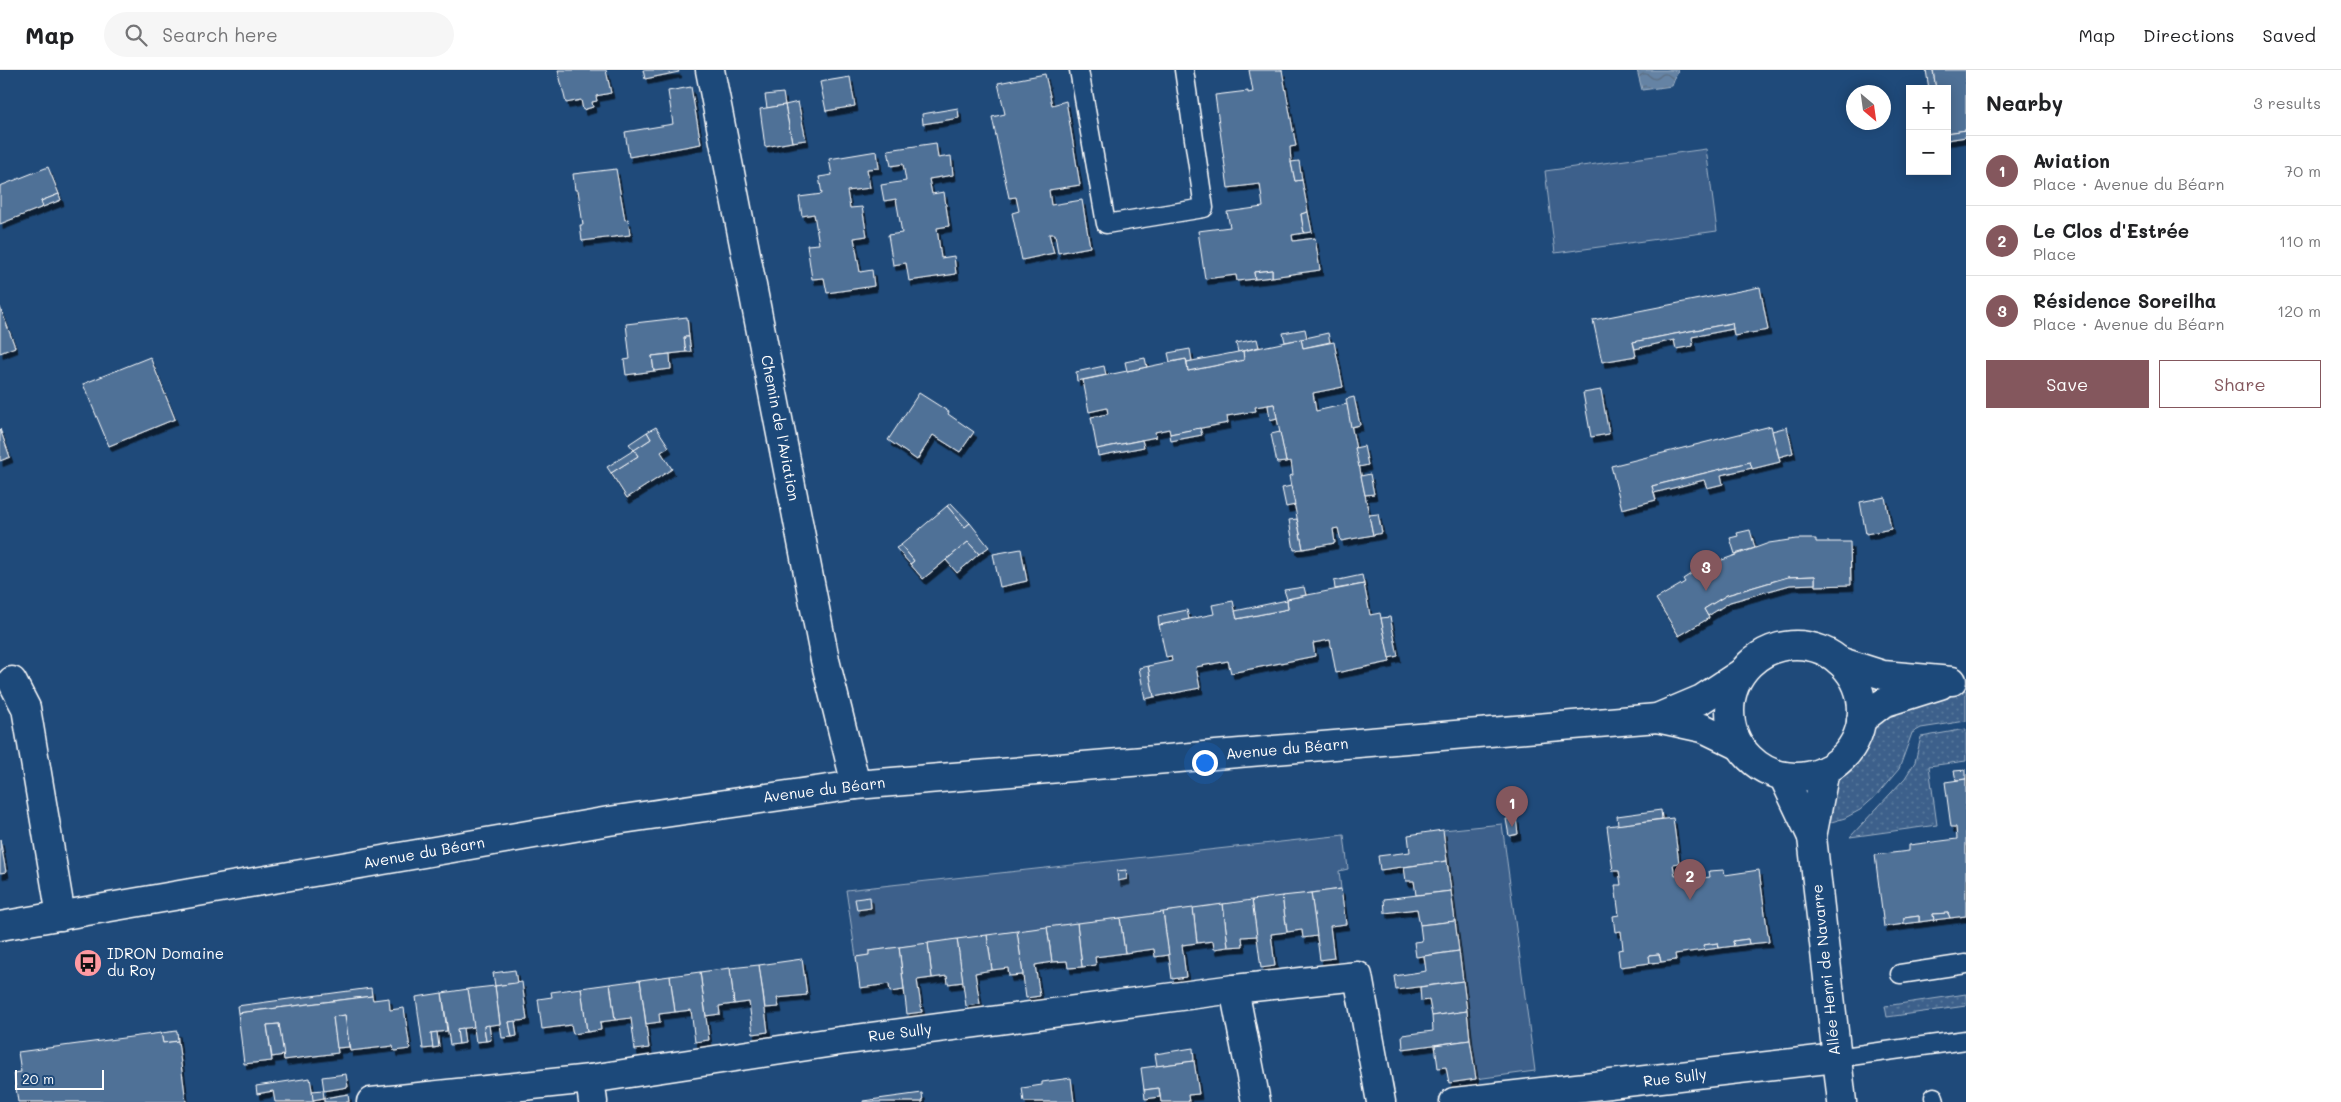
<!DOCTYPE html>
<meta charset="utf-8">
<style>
body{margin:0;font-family:Mali,sans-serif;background:#f6f6f6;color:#202124}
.controls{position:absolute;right:15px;top:15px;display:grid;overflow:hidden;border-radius:0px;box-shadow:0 2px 12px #0003}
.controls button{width:45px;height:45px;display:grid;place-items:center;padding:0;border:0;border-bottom:1px solid #e0e0e0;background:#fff;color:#202124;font:25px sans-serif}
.compass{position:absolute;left:1846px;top:15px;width:45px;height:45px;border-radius:50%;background:#fff;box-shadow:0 2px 12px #0003;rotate:151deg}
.scale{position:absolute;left:15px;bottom:12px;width:89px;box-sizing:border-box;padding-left:5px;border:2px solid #fff;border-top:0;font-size:14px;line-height:18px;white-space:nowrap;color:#fff;-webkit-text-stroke:4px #1f4a7a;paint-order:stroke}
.you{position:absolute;left:1204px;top:692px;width:18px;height:18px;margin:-12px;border:4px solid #fff;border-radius:50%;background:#1a73e8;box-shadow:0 0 0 8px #1a73e833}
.badge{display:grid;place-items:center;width:32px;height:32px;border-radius:50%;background:#84575d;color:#fff;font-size:16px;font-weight:700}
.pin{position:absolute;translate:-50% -41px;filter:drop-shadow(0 1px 2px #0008)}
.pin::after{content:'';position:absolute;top:26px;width:18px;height:15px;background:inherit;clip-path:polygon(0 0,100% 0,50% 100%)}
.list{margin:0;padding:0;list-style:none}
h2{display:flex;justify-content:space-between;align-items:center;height:65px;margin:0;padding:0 20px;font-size:21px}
h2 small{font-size:16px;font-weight:400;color:#757577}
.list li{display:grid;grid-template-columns:32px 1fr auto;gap:15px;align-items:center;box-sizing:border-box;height:70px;padding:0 20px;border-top:1px solid #e0e0e0}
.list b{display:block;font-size:19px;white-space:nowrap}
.list p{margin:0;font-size:16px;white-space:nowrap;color:#757577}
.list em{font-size:16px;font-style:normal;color:#757577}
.actions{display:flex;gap:10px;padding:15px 20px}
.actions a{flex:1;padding:11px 0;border:1px solid #84575d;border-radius:0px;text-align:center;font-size:18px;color:#84575d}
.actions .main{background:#84575d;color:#fff}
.icon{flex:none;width:28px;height:28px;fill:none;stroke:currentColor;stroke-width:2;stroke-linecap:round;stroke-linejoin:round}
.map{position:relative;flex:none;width:1966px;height:1032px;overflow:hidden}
header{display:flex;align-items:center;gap:30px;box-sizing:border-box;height:70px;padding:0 25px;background:#fff;border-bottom:1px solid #e0e0e0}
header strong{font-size:24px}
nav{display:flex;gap:28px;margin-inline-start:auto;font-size:18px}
.search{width:350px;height:45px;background:#f6f6f6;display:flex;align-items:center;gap:12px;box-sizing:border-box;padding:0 18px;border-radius:28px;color:#757577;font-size:19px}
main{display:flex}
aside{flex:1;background:#fff}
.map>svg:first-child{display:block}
</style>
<header>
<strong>Map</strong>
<div class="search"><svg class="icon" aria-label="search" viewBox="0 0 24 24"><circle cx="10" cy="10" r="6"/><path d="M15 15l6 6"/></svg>Search here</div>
<nav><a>Map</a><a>Directions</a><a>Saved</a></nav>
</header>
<main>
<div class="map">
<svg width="1966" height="1032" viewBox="0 0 1966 1032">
<defs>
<pattern id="grass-dots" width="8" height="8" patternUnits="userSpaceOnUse" patternTransform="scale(1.25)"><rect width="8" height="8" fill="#3c618b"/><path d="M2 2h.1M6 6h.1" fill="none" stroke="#59799c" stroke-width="1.8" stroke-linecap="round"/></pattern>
<pattern id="water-waves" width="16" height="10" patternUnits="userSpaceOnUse" patternTransform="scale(1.25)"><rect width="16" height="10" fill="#6583a4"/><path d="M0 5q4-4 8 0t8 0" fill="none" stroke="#5b6d81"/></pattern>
<filter id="shadow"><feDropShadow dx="3" dy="5.5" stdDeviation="0" flood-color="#0009"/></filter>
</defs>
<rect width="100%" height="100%" fill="#1f4a7a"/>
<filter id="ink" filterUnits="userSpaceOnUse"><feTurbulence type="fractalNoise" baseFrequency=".02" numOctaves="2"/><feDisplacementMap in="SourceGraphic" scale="10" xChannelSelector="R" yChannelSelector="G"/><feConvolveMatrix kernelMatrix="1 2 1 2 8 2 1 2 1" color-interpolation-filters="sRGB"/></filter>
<g filter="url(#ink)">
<g fill="url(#grass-dots)" stroke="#9eb0c5">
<polygon points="1966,620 1966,651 1921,658 1912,663 1899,699 1876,726 1860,740 1845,748 1828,753 1830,709 1856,684 1870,658 1913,630"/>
<polygon points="1966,659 1966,691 1929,696 1937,755 1850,767 1905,708 1915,692 1921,667"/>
<polygon points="1966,924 1966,936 1887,947 1885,936"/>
</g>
<g fill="#3c618b" stroke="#9eb0c5">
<polygon points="1706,79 1717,161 1555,183 1545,101"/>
<polygon points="1502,754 1535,1001 1476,1009 1443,760"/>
<polygon points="1344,765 1348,799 1339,801 1341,819 869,881 869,885 856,887 846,820"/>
</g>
<polygon fill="url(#water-waves)" stroke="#a3b5c8" points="1637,0 1678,0 1672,16 1642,20"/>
<g fill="#507197" stroke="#fff" filter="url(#shadow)">
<polygon points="558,0 606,0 611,23 596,26 597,31 592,32 593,37 583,40 581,30 566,33"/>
<polygon points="643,0 678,0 679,2 645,9"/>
<polygon points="1249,0 1282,0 1296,76 1290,77 1291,92 1295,111 1302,110 1308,142 1301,144 1304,163 1292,165 1293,171 1315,168 1320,200 1272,207 1272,200 1254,202 1255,209 1237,211 1236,205 1205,209 1198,161 1230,157 1227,142 1263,137 1260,114 1228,118 1215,25 1248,21 1248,23 1253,22"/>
<polygon points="1926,0 1933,0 1936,19 1929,19"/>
<polygon points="1933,0 1966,0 1966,60 1947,63 1947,19 1936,19"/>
<polygon points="1045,4 1052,35 1066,31 1080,115 1049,120 1051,135 1082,130 1090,177 1058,183 1055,164 1049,164 1054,183 1022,190 1012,143 1019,141 1016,127 1009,128 992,47 1005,44 998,13"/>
<polygon points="850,7 855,36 826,41 820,12"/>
<polygon points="691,17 701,74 629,87 625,62 673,54 668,21"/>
<polygon points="783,23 785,35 767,38 765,25"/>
<polygon points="798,32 806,70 792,72 785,35"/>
<polygon points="785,35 792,72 765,77 760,39"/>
<polygon points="958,38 959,48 923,54 922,44"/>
<polygon points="1966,60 1966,67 1947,70 1947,63"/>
<polygon points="936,73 938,88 951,86 953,105 929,109 932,124 944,122 949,156 937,158 941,188 954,186 956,204 909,211 906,193 893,195 888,165 902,163 896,129 884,131 881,115 906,111 903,94 891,96 888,80"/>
<polygon points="877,81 879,98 867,99 870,118 847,121 850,138 862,137 867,166 854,168 860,202 872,200 874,216 827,223 824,208 812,209 807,175 819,174 814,144 802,146 799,127 822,124 819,107 832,105 829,89"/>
<polygon points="1299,91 1302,110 1295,111 1291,92"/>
<polygon points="48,97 59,124 41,131 43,137 0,154 0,116"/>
<polygon points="616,99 625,150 628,149 630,165 582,171 580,155 583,155 578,120 575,120 573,104"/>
<polygon points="59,124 61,130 43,137 41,131"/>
<polygon points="1308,142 1312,162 1304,163 1301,144"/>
<polygon points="1272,200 1272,207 1255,209 1254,202"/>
<polygon points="1760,217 1768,260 1734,266 1732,253 1633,272 1636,286 1602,292 1593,250"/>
<polygon points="0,237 15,277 0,283"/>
<polygon points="687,247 689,267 684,267 686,282 652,286 654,301 626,305 624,290 630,289 626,254"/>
<polygon points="1732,253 1733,259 1692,267 1693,276 1676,279 1674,270 1635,279 1633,272"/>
<polygon points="1305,259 1307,268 1285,272 1283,263"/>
<polygon points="1328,263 1330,272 1303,278 1301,269"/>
<polygon points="684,267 689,267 691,282 686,282"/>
<polygon points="1257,269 1259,277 1238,282 1236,273"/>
<polygon points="1301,269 1303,278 1334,272 1343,317 1313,323 1316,341 1347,334 1373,465 1341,471 1338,458 1333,459 1335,473 1303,479 1289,406 1293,405 1291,391 1286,392 1274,334 1255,337 1256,341 1227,346 1228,353 1170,364 1169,359 1155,362 1156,367 1097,379 1091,347 1108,344 1107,338 1089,342 1083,310 1186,289 1188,301 1244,290 1243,281"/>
<polygon points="1190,279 1192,291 1187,292 1186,289 1170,292 1168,283"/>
<polygon points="1243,281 1244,290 1188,301 1187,292"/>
<polygon points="670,284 671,299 654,301 652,286"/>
<polygon points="150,287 175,349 109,376 83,314"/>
<polygon points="1145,288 1147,297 1127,301 1125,292"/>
<polygon points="1104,296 1106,305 1077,311 1076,302"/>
<polygon points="1601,320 1609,364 1591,367 1583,323"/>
<polygon points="919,323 949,342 948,344 974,362 960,382 933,365 917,390 888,370"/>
<polygon points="1354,327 1360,355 1351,357 1346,329"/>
<polygon points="1274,334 1277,348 1270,350 1268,335"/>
<polygon points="1771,356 1780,392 1752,399 1750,392 1652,416 1656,430 1622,439 1611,396"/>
<polygon points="656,357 669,377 661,382 672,399 627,428 611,403 638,386 634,380 651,369 647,362"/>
<polygon points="1787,357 1793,383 1779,387 1772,361"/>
<polygon points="1200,358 1202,365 1171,371 1170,364"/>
<polygon points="0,359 10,387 0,391"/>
<polygon points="647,362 651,369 634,380 629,374"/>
<polygon points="1280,362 1286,392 1277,393 1271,364"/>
<polygon points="1142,370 1144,377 1098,386 1097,379"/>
<polygon points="1364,376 1368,395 1359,397 1355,378"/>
<polygon points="634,380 638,386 611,403 607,397"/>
<polygon points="1750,392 1752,398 1721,405 1723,414 1707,418 1704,410 1654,423 1652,416"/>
<polygon points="1370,404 1374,424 1365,425 1361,406"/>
<polygon points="1291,416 1295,435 1286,437 1282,418"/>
<polygon points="1885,427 1891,459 1866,464 1860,432"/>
<polygon points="951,433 970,453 965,457 947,436"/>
<polygon points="947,436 965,457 970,453 989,477 979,484 968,472 923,509 910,494 914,491 901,475"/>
<polygon points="1378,444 1382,463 1373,465 1369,445"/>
<polygon points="1297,449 1303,479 1294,480 1289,450"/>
<polygon points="1750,460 1755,478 1735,484 1730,468 1738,466 1737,463"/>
<polygon points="1796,469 1816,469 1816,472 1850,472 1851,515 1815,516 1815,506 1788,507 1727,525 1704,539 1709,548 1679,566 1656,529 1685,512 1683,509 1700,498 1769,473"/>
<polygon points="968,472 979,484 957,503 946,490"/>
<polygon points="901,475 914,491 910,494 896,478"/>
<polygon points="1021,479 1027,511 1000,517 993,484"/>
<polygon points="1362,505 1364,514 1335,519 1334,511"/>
<polygon points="1815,506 1815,514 1790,515 1730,532 1708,546 1704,539 1727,525 1788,507"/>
<polygon points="1364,514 1370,545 1380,543 1390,592 1336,603 1330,570 1313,573 1315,586 1231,603 1228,591 1196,597 1200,618 1154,627 1148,596 1172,591 1171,586 1166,587 1159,555 1214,544 1212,535 1233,531 1237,549 1288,539 1287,529"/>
<polygon points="1304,517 1306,525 1287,529 1284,520"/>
<polygon points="1287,530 1288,539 1237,549 1235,541"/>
<polygon points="1187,540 1189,549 1159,555 1158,546"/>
<polygon points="1390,547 1398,586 1389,588 1381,548"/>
<polygon points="1148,596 1154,627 1145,629 1139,598"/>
<polygon points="1966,700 1966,709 1956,710 1954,701"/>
<polygon points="1966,709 1966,846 1950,848 1948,843 1933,844 1934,850 1919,852 1919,846 1904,848 1904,854 1884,857 1875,785 1909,781 1909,775 1957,769 1956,757 1951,757 1945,712"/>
<polygon points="1661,740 1662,749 1618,755 1617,746"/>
<polygon points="1516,748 1518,764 1509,766 1506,749"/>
<polygon points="1673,748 1679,793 1673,794 1675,806 1694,803 1695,809 1710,807 1709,801 1724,800 1725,805 1759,800 1769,872 1749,874 1748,869 1733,871 1734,876 1719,878 1718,873 1703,875 1704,880 1675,884 1676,890 1661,892 1659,884 1649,885 1650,893 1620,897 1618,880 1623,879 1621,861 1615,862 1613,846 1619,845 1615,815 1621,815 1619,801 1613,801 1607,756"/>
<polygon points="1443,760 1447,791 1380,800 1378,786 1410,782 1408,765"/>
<polygon points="0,769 6,802 0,803"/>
<polygon points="1447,791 1451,821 1416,825 1414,811 1406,811 1404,797"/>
<polygon points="1126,800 1127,809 1118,811 1117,801"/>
<polygon points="1341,819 1346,854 1330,856 1334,888 1320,890 1311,823"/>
<polygon points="1451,821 1455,851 1420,855 1417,839 1385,843 1384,829"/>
<polygon points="1311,823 1317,866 1303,868 1302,860 1287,862 1282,826"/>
<polygon points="1282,826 1287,862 1271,864 1275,896 1261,898 1252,830"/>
<polygon points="870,827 871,838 857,840 855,829"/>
<polygon points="1252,830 1257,866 1242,867 1243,876 1228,877 1223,834"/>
<polygon points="1223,834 1228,877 1214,879 1213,871 1197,873 1193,838"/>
<polygon points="1193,838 1197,873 1182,875 1186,907 1172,909 1163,842"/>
<polygon points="1163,842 1169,885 1155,887 1154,879 1125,883 1120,848"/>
<polygon points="1948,843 1950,848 1934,850 1933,844"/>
<polygon points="1919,846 1919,852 1904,854 1904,848"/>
<polygon points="1120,848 1125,883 1095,887 1096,895 1082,897 1077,853"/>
<polygon points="1455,851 1459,881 1416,887 1414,872 1422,871 1420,855"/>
<polygon points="1077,853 1082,897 1068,898 1067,891 1052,892 1047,857"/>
<polygon points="1047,857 1052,892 1035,895 1040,926 1026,928 1017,861"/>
<polygon points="1017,861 1023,905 1009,906 1008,898 992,900 987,865"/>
<polygon points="987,865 992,900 975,903 980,934 966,936 957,869"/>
<polygon points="957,869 963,912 948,914 947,906 932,908 928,873"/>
<polygon points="1748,869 1749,874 1734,876 1733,871"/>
<polygon points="928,873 932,908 917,910 922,942 907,944 899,877"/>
<polygon points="1718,873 1719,878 1704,880 1703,875"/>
<polygon points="899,877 904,920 890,922 889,914 860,918 856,887 869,885 869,881"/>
<polygon points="1459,881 1463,911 1396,920 1394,906 1426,901 1424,886"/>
<polygon points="1659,884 1661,892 1650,893 1649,885"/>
<polygon points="802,889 807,925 777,928 779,937 765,938 759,895"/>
<polygon points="759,895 768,962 753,964 749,932 734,934 730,898"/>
<polygon points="730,898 734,934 719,936 720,944 706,946 700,902"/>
<polygon points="515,900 517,913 495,916 493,903"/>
<polygon points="700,902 709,970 695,972 691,940 675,942 670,906"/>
<polygon points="670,906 675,942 659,944 660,952 646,954 640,910"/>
<polygon points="640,910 649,978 635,980 631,948 615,950 610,914"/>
<polygon points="1463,911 1467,941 1432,946 1429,930 1421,931 1420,917"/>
<polygon points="522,912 527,950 509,952 512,967 502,968 495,916"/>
<polygon points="610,914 615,950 600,952 601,960 587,962 581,918"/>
<polygon points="495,916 500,954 484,956 486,971 476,972 468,919"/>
<polygon points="371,918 372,926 238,943 237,936"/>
<polygon points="581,918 587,962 573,964 571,955 542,959 538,929 552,927 551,922"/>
<polygon points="468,919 474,957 457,959 459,974 450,975 442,923"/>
<polygon points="442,923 447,961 431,963 433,978 423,979 416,927"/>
<polygon points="372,926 373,930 389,928 390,940 404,938 410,979 394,981 393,976 350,981 345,945 333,947 338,983 284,990 279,954 267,955 272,991 244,994 238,943"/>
<polygon points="1467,941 1470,970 1403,979 1402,965 1433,961 1432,946"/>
<polygon points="345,945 349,977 337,978 333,947"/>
<polygon points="515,951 517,966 512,967 509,952"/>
<polygon points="279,954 284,985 272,987 267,955"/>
<polygon points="489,955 491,970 486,971 484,956"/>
<polygon points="463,958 465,973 459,974 457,959"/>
<polygon points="177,961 178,971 163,973 161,963"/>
<polygon points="437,962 439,977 433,978 431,963"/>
<polygon points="161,963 163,973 178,971 186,1032 18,1032 14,1003 21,1002 18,982"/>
<polygon points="1470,970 1476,1009 1449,1013 1446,997 1438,998 1435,975"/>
<polygon points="1193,978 1194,991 1157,996 1155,984"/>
<polygon points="1194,991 1199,1024 1188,1025 1189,1032 1161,1032 1159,1018 1144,1020 1141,998"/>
<polygon points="346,1004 348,1017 324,1021 322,1007"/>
<polygon points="310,1008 314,1032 275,1032 273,1021 257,1024 256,1016"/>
<polygon points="1071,1008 1074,1032 1024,1032 1022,1018 1042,1015 1042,1012"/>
<polygon points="1159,1018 1160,1027 1145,1029 1144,1020"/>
<polygon points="323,1020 324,1028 313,1030 312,1021"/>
<polygon points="922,1023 923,1032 863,1032 863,1031"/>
<polygon points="348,1024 349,1032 324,1032 324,1028"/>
</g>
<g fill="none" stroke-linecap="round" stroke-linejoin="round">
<defs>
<g id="service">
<polyline points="1079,0 1106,154 1204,138 1184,0"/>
<polyline points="1900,904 1966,894"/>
<polyline points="1836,988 1966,970"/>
<polyline points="1934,1027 1935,1032"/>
</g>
<g id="minor">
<polyline points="710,0 825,590 856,715"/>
<polyline points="12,611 26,638 61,846"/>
<polyline points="1825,700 1812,767 1842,1032"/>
<polyline points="1783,706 1812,767"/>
<polyline points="1234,919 1358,906 1381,1032"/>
<polyline points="371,1032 590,1009"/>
<polyline points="593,1032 590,1009 840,971 1234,919 1256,1032"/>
<polyline points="1454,1032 1836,988"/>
</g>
<g id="tertiary">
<circle cx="1796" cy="641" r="66"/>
<polyline points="1839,591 1883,605 1952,611"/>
<polyline points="1657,648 1703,658 1740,676"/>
<polyline points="1861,650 1883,633 1940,615"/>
<polyline points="0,856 609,751 856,715 1657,648 1702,629 1740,604"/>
</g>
</defs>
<use href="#service" stroke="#fff" stroke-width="21"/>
<use href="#minor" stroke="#fff" stroke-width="31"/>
<use href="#tertiary" stroke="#fff" stroke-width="31"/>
<use href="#service" stroke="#1f4a7a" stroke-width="18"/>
<use href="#minor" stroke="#1f4a7a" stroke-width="28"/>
<use href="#tertiary" stroke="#1f4a7a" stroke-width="28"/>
</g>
</g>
<defs>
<symbol id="bus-disc" viewBox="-11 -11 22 22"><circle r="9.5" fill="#ff9aa2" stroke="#1f4a7a"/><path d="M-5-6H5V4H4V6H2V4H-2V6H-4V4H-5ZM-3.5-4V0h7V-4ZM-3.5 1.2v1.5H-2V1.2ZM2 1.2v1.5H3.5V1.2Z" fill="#111"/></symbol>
</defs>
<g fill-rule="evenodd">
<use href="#bus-disc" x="72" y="877" width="32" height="32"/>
</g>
<g text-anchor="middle" stroke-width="4" stroke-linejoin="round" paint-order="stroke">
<g font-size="15" fill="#fff" stroke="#1f4a7a">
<text transform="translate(780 358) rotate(79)" y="5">Chemin de l'Aviation</text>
<text transform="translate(1287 679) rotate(-5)" y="5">Avenue du Béarn</text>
<text transform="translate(824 720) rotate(-7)" y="5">Avenue du Béarn</text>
<text transform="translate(424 783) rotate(-10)" y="5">Avenue du Béarn</text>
<text transform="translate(1826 900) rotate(-96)" y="5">Allée Henri de Navarre</text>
<text transform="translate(900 963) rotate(-7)" y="5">Rue Sully</text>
<text transform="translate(1675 1008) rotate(-7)" y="5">Rue Sully</text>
</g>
<g font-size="15" fill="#fff" stroke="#1f4a7a" text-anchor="start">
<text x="107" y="889">IDRON Domaine<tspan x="107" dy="17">du Roy</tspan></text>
</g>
</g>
</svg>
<div class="controls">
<button>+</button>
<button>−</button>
</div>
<svg class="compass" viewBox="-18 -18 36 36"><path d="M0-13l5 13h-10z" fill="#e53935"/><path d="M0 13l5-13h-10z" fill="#757577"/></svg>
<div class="scale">20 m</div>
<div class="you"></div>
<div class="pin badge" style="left:1512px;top:757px">1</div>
<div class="pin badge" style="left:1690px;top:830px">2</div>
<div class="pin badge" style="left:1706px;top:521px">3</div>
</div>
<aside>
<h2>Nearby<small>3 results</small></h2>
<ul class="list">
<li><span class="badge">1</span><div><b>Aviation</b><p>Place · Avenue du Béarn</p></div><em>70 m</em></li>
<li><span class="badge">2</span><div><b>Le Clos d'Estrée</b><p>Place</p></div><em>110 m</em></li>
<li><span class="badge">3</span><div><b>Résidence Soreilha</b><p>Place · Avenue du Béarn</p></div><em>120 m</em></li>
</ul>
<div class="actions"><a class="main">Save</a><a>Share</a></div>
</aside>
</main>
